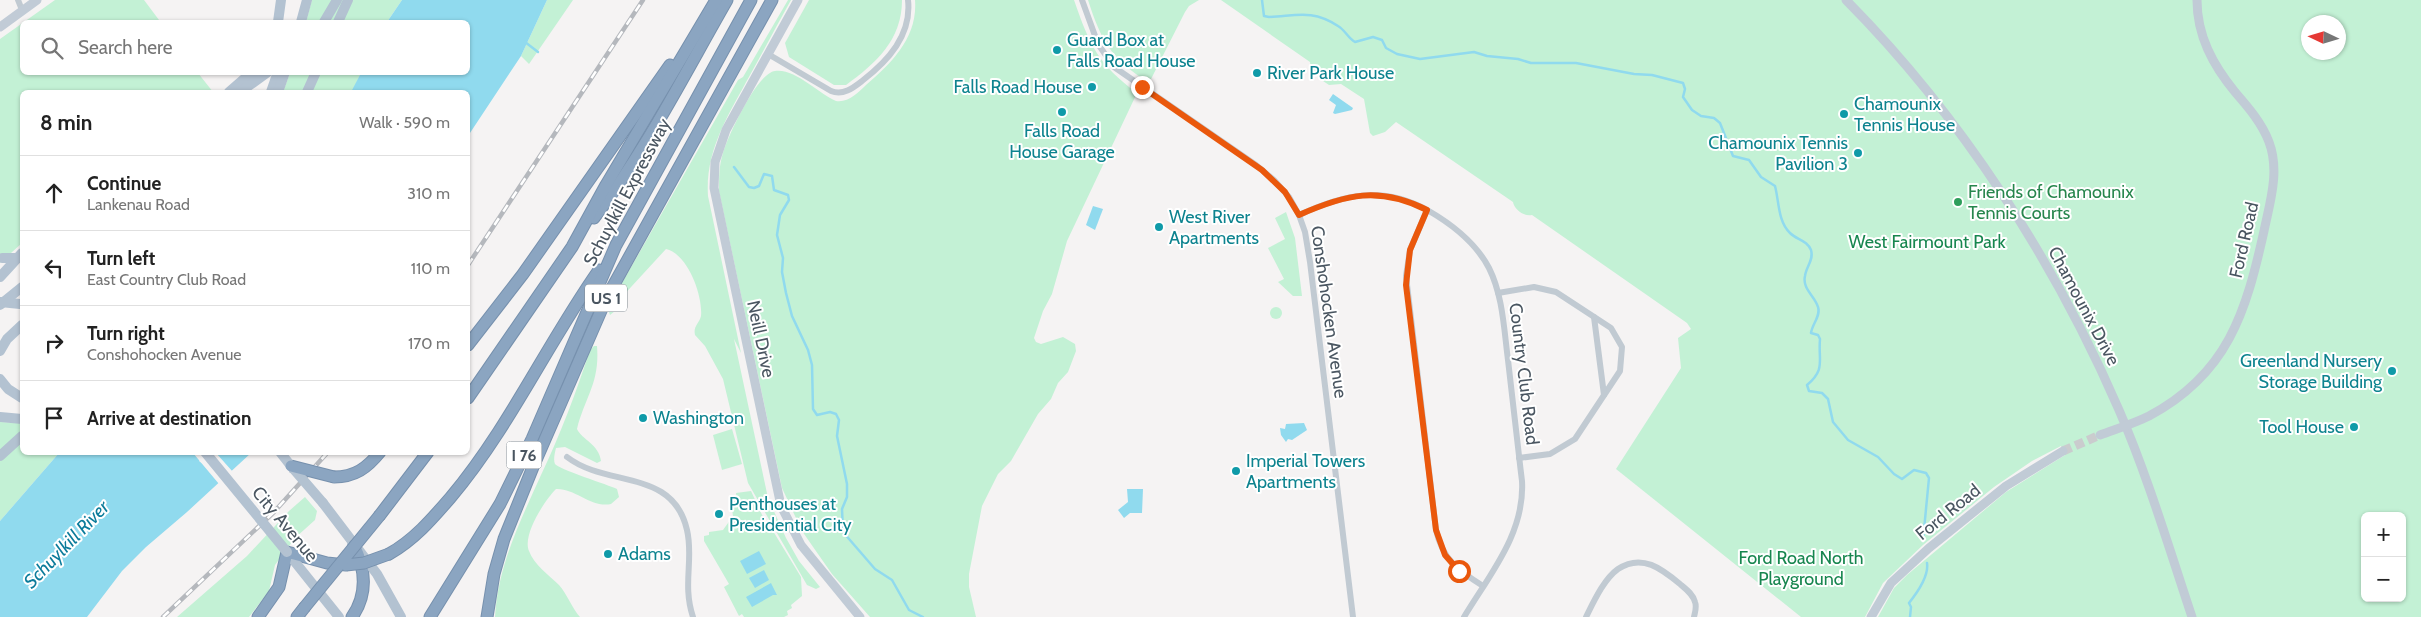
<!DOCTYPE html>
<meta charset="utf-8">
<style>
body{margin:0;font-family:Cabin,sans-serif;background:#f2f2f2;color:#222}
.controls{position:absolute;right:15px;bottom:15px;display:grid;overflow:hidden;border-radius:8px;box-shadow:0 1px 4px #0004}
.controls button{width:45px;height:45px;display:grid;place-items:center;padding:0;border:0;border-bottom:1px solid #e0e0e0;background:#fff;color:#222;font:25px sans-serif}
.compass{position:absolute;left:2301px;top:15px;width:45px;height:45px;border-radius:50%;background:#fff;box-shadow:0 1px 4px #0004;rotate:274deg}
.stop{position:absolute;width:15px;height:15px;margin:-11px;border:4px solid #ea580c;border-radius:50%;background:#fff}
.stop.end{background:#ea580c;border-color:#fff;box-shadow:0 1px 5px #0008}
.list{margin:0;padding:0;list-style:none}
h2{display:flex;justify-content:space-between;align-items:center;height:65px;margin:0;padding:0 20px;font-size:21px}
h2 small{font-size:16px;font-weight:400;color:#767676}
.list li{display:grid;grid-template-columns:32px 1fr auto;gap:15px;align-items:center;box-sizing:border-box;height:75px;padding:0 20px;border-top:1px solid #e0e0e0}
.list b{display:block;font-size:19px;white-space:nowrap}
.list p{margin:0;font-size:16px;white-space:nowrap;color:#767676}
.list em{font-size:16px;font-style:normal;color:#767676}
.icon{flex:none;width:28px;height:28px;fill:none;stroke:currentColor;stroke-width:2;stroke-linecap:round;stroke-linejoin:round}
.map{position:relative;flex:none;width:2421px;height:617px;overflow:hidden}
.search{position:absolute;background:#fff;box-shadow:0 1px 4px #0004;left:20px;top:20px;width:450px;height:55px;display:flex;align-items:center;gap:12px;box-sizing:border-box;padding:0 18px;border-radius:8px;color:#767676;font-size:19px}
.panel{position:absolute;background:#fff;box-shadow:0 1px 4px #0004;left:20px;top:90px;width:450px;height:365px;border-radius:8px}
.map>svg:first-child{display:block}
</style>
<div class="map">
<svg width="2421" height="617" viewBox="0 0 2421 617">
<rect width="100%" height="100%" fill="#f5f3f3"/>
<g fill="#c3f1d5" fill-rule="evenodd">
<polygon points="55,0 144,0 159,20 157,22 22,22 22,72 198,73 213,92 22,92 22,243 0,263 0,39"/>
<polygon points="312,0 402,0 387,22 306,22"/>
<polygon points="547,0 573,0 529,64 521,56"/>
<path d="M788,0H791C777,25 764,50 750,75C729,114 705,150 708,196L741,353L734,339L768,498L786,538L799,561L820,587L816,589L807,585L748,483L723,379L705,346L695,335C693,326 699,324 701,316C703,296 688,254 666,249L620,299L615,311L610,315L609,312L622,283L738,80L743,77Z"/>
<path d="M809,0H902C902,40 876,63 846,85H834L789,57L785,43Z"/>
<path d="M915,0H1074C1090,46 1098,64 1137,93L1067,241L1052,294L1043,311L1034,338L1036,342L1041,344L1063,337L1075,344L1076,351L1068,372L1058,383L1051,399L1038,414L1011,461L998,474L982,506L969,574V587L976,617H870L832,574L818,554L802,531L782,488L719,191C719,178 719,165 723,153C728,136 757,73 775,71C795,68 819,94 836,101C848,103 858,93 866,85C892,63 918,37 915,0Z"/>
<path d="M1088,0H1199L1189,6L1185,12L1149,83C1111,58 1102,43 1088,0Z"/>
<path d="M1221,0H2421V617H1878L1894,588L1907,575L2006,492L2065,455L2061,446L2032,461L1994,487L1923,545L1883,583L1865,617H1801L1616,469L1681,368L1678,338L1691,329L1687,323L1532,215C1524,217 1514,209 1513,202L1396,122L1385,132L1373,136L1370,133L1364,99L1341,84L1329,85L1323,81L1311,70L1310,62ZM2308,22H2338V52H2308ZM2365,516H2402V598H2365Z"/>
<polygon points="290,73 361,73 352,92 283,92"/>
<polygon points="1286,212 1295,238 1302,296 1293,296 1278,282 1284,279 1268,248 1285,239 1275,218"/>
<circle cx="1276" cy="313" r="6"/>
<path d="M594,346H597C600,383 585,397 577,429C582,440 599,444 601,461L597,463L565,447L556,448C555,452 553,460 555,464C558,469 609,485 617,489L619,497L611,504C591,508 575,488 556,489C545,500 522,535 529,551C534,565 549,575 559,585C567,594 572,608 580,617H495C498,565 520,522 541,475C560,435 576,393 590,350Z"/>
<polygon points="0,422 22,423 22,452 59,453 0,521"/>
<polygon points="732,429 742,464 722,470 713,435"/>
<polygon points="751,491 770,532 773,531 801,577 802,596 791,605 792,608 787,611 788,615 784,617 744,617 742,614 739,616 724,587 729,584 704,541 704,536 709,535 709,532 723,530 733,516 731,502 737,501 736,493"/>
<polygon points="305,497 317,511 315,520 295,538 275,565 269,591 249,617 177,617 247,556 289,511"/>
</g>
<g fill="#90daee">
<polygon points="402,0 547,0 521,56 468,136 468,92 351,92 361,73 468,72 468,22 387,22"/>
<polygon points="1333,94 1353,108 1352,110 1335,114 1333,113 1336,105 1329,100"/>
<polygon points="1093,206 1103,209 1095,230 1086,225"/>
<polygon points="1304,423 1307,430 1292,440 1288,439 1286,442 1281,435 1280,428 1285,429 1286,424"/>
<polygon points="59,453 207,453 199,461 203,464 215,453 251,453 187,512 146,547 122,571 87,617 0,617 0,521"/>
<polygon points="1127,489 1143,489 1142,513 1130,513 1124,518 1118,510 1128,502"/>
<polygon points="759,551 766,564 747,574 740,561"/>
<polygon points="764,570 769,580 755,588 749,578"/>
<polygon points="771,583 777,595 773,595 752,607 746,597"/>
</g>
<polygon fill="#f5f3f3" points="210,452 203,461 211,452 216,453 233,472 219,484 193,453"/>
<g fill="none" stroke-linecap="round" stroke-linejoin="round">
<g stroke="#90daee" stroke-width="2.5">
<path d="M1262,0L1264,16L1269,17C1296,16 1312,9 1338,26C1345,30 1348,38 1355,42L1373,37L1382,40L1386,48L1397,54L1420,59L1474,52L1487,56L1518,59L1531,63H1576L1634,74L1652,75L1683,83L1685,89L1683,97L1692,110L1701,116L1714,118L1720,123L1733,156L1749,160L1761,177L1775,186C1779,201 1778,222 1790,233C1797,240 1807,240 1811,250C1814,260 1806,267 1805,276C1802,289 1815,296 1818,307C1821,316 1812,324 1811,333L1818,335L1820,339C1818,361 1826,369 1807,385L1809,391L1822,393L1828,399L1833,422L1848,440L1878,457L1894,474L1902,479L1914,470L1926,473L1929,478L1923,540"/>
<polyline points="525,42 538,52"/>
<polyline points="734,167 749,187 754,188 759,186 764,174 772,176 774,190 788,195 789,200 780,215 777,235 783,258 782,272 786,293 792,316 808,350 812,365 813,409 817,415 830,412 836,414 839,420 837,436 847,484 847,497 842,509 843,532 875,569 892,580 909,610 923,617"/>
<path d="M1910,617L1911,607L1909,603C1917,593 1929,576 1927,563"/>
</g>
<polyline stroke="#caccce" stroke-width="9" stroke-dasharray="9 4.5" stroke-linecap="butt" points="2063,451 2100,435"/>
<defs>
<g id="highway">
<path d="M594,218C646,151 685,73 727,0"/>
<polyline points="468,345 523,274 670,65"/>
<polyline points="468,398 572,247 606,185 716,0"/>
<path d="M334,477C355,477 367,468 380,452"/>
<polyline points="380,515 428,452"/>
<path d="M389,554C414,540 432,519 451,497C509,428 547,344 599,270"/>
<polyline points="258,617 279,587 287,552 327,563 346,565"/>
<polyline points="297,617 304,608"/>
<path d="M352,617C368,594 366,570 354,545"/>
<polyline points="430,617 500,504 532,439 616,245 751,0"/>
<polyline points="487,617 494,574 504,539 533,467 607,297 772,0"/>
</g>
</defs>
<use href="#highway" stroke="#7690ad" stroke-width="13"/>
<g stroke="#c1cad2" stroke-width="6">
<polyline points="18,0 22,10"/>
<polyline points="1082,0 1098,44 1114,67 1256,165 1274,180 1289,197 1299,215 1305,232 1310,262 1353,617"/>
<path d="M768,54L831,91C843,96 853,88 862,81C888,61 912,35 908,0"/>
<path d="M1427,210L1410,250L1406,276L1436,530C1442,559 1459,571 1483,586"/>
<path d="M1299,215C1344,194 1383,185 1429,211C1453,225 1476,243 1489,268C1503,296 1504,330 1508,360C1513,401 1517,441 1522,481C1525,533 1490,574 1464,617"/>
<polyline points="1498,293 1534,287 1556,292 1611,328 1622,347 1620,371 1575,439 1550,454 1519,458"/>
<polyline points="1594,317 1604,395"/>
<path d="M567,457C607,488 673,468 687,530C694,559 682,584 693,617"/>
<path d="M1586,617C1594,601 1604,579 1618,569C1642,553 1662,569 1680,584C1686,589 1693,594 1695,602C1697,607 1695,612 1694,617"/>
</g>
<g stroke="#c1cbd6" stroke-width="9">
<polyline points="798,0 726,130 715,162 714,188 781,506 801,545 860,617"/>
<path d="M1846,0C1961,116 2054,260 2119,410C2148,477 2169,548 2192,617"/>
<polyline points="0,27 37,0"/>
<path d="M2100,435C2116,429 2133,424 2149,416C2228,374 2246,312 2264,231C2270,202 2280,171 2269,142C2262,123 2248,107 2235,92C2213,65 2197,36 2197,0"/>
<polyline points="1871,617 1891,583 1929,548 2006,486 2063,451"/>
</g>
<g stroke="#b3c2d1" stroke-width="10">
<polyline points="278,22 281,0"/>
<polyline points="301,22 307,0"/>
<polyline points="324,22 337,0"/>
<polyline points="338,22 348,0"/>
<polyline points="229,92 252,72"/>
<polyline points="240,92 268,72"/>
<polyline points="271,92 278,72"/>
<polyline points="278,92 285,72"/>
<polyline points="307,92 316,72"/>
<polyline points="0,277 22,253"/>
<polyline points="0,305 22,287"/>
<polyline points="0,351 7,339 22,325"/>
<polyline points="0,379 8,389 22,398"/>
<polyline points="0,417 22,419"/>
<polyline points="280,452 291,466"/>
<polyline points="0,456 22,436"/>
<polyline points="323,503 377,574 401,617"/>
<polyline points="287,552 339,617"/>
</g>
<use href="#highway" stroke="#8ba5c1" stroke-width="11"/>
<defs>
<g id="rail">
<polyline points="468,265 643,0"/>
<polyline points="163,617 274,512 328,452"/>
</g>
</defs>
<use href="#rail" stroke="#b5b8bd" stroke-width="4.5"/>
<use href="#rail" stroke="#fff" stroke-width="2.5" stroke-dasharray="8" stroke-linecap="butt"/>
<defs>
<g id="highway-bridge">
<polyline points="291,466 334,477"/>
<polyline points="346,565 364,563 389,554"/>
<polyline points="304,608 380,515"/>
</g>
</defs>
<use href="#highway-bridge" stroke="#7690ad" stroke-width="13" stroke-linecap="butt"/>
<g stroke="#b3c2d1" stroke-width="10">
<polyline points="2,258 22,258"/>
<polyline points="0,302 20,304"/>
<polyline points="205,452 287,552"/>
<polyline points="291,466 323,503"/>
</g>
<use href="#highway-bridge" stroke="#8ba5c1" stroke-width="11"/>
</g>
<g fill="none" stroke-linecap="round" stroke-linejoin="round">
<path stroke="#ea580c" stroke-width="6" d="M1142,87L1262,170L1285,192L1299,215C1346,194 1379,186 1427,210L1410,250L1406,285L1436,530L1445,555L1459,571"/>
</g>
<g fill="#0f9aa8" stroke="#fff" stroke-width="2">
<circle cx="1057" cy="50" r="5"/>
<circle cx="1257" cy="73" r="5"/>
<circle cx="1092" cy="87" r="5"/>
<circle cx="1062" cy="112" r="5"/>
<circle cx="1844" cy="114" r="5"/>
<circle cx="1858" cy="153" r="5"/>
<circle cx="1159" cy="227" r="5"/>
<circle cx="2392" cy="371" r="5"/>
<circle cx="643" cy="418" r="5"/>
<circle cx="2354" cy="427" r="5"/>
<circle cx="1236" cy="471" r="5"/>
<circle cx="719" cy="514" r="5"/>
<circle cx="608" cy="554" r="5"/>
</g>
<circle fill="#2e9e5b" stroke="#fff" stroke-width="2" cx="1958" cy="202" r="5"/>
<g text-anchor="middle" stroke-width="4" stroke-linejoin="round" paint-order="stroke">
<g fill="#fff" stroke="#808990" stroke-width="1">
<rect x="585" y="284.5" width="42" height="27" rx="4"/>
<rect x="506.5" y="441.5" width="35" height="27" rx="4"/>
</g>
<g font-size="16" font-weight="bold" fill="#4a5661">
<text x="606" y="304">US 1</text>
<text x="524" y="461">I 76</text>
</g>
<g font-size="18" fill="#0d838f" stroke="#fff" text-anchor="start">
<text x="1067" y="46">Guard Box at<tspan x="1067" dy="21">Falls Road House</tspan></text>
<text x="1267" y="79">River Park House</text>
<text x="1082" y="93" text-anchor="end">Falls Road House</text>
<text x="1854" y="110">Chamounix<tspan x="1854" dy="21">Tennis House</tspan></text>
<text x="1062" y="137" text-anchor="middle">Falls Road<tspan x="1062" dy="21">House Garage</tspan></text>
<text x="1848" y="149" text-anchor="end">Chamounix Tennis<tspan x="1848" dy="21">Pavilion 3</tspan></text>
<text x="1169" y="223">West River<tspan x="1169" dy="21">Apartments</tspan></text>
<text x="2382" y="367" text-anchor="end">Greenland Nursery<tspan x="2382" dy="21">Storage Building</tspan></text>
<text x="653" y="424">Washington</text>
<text x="2344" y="433" text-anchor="end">Tool House</text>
<text x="1246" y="467">Imperial Towers<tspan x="1246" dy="21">Apartments</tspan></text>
<text x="729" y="510">Penthouses at<tspan x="729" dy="21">Presidential City</tspan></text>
<text x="618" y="560">Adams</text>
</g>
<g font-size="18" fill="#4a5661" stroke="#fff">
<text transform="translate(627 192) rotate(-62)" y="6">Schuylkill Expressway</text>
<text transform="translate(2244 240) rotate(-77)" y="6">Ford Road</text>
<text transform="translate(2084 306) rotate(62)" y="6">Chamounix Drive</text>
<text transform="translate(1329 312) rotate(82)" y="6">Conshohocken Avenue</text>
<text transform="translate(761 339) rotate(78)" y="6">Neill Drive</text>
<text transform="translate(1524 374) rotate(83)" y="6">Country Club Road</text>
<text transform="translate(1948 512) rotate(-39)" y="6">Ford Road</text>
<text transform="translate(285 524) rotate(50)" y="6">City Avenue</text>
</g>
<g font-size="18" fill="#27864d" stroke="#fff" text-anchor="start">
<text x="1968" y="198">Friends of Chamounix<tspan x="1968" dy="21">Tennis Courts</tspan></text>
</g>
<g font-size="18" fill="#17864f" stroke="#fff">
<text x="1927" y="248">West Fairmount Park</text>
<text x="1801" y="564">Ford Road North<tspan x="1801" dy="21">Playground</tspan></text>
</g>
<g font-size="19" font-style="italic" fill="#0c7c9b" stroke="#fff">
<text transform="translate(66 544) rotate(-46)" y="7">Schuylkill River</text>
</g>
</g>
</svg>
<div class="controls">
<button>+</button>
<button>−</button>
</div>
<svg class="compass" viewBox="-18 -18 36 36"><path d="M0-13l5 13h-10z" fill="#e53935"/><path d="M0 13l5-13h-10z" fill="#767676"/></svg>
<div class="stop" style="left:1459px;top:571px"></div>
<div class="stop end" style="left:1142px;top:87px"></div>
<div class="search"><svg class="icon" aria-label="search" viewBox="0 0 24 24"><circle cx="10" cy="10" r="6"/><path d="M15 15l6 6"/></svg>Search here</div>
<section class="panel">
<h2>8 min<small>Walk · 590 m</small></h2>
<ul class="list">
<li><svg class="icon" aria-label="ahead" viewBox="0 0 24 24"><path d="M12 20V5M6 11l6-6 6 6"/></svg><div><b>Continue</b><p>Lankenau Road</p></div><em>310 m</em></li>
<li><svg class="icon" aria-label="left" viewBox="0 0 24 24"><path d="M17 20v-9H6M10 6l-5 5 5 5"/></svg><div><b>Turn left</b><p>East Country Club Road</p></div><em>110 m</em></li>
<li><svg class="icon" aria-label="right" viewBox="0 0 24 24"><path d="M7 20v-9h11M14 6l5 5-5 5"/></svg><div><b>Turn right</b><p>Conshohocken Avenue</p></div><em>170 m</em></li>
<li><svg class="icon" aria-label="arrive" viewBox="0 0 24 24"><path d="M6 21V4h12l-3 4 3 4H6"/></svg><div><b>Arrive at destination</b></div></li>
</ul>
</section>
</div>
